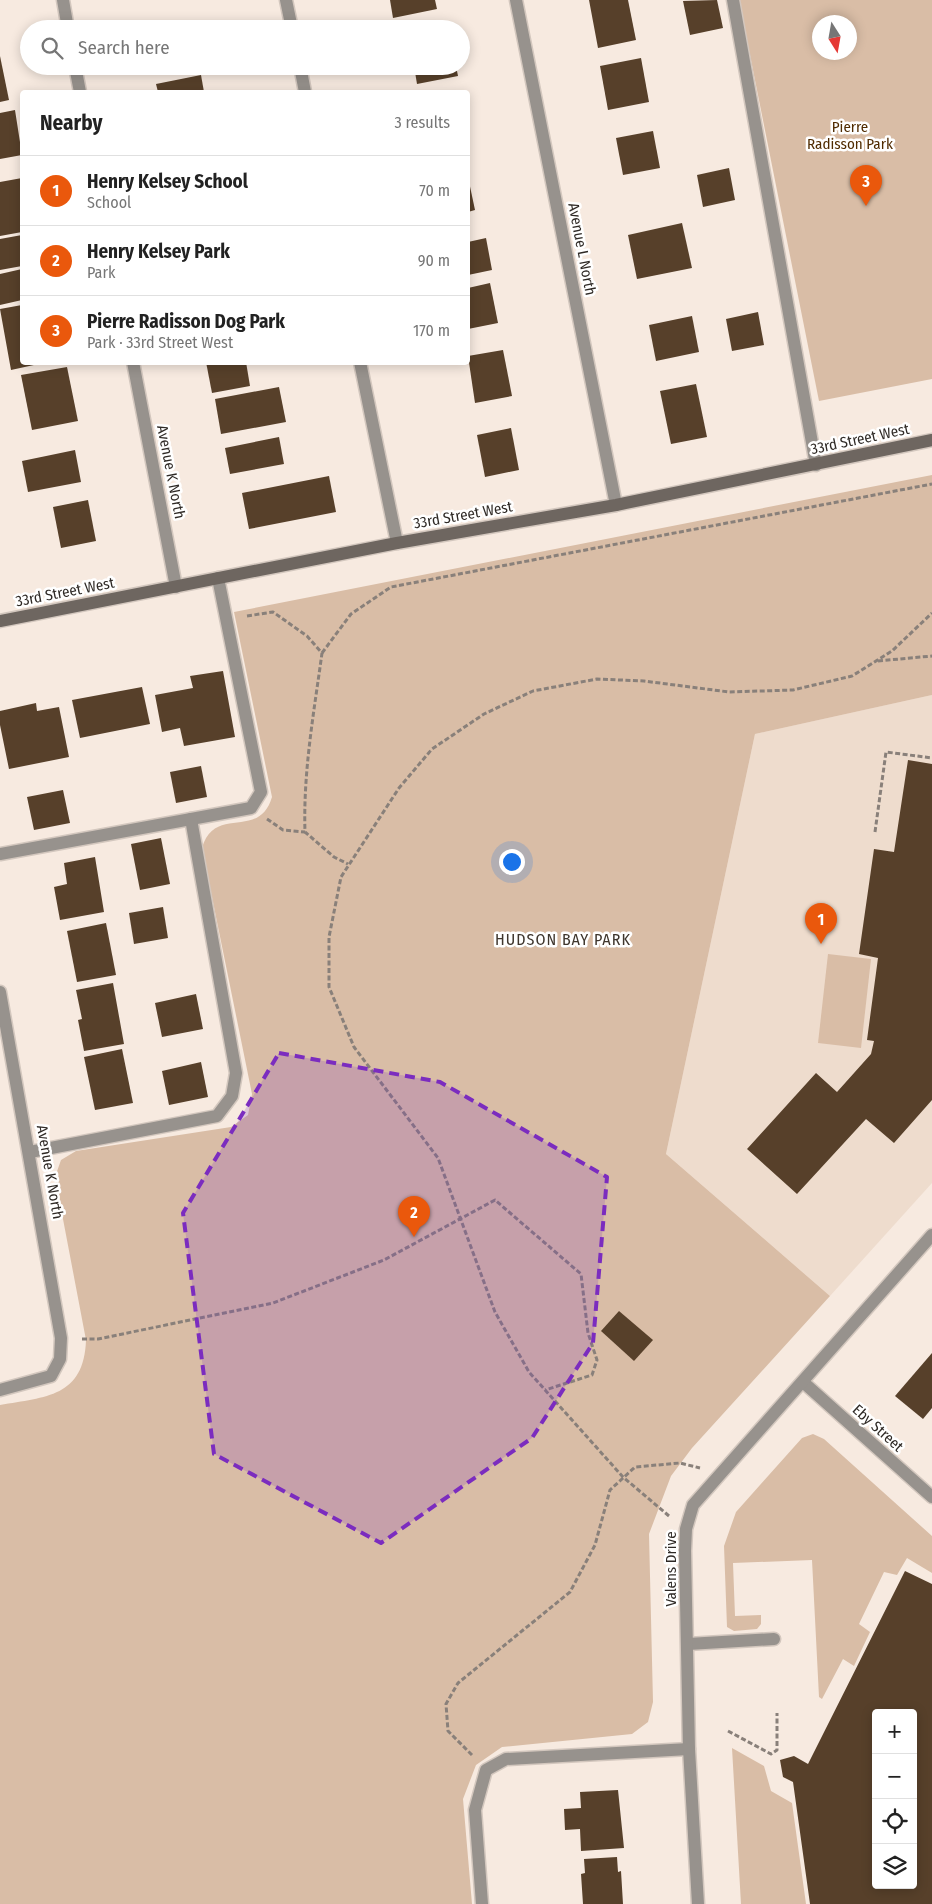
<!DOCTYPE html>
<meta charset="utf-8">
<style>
body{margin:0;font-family:"Fira Sans Condensed",sans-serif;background:#f6f6f6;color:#222}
.controls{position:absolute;right:15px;bottom:15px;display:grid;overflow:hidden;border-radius:5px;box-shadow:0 2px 12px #0003}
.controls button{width:45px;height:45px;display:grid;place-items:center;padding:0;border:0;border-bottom:1px solid #e0e0e0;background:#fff;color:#222;font:25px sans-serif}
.compass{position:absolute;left:812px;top:15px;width:45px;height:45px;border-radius:50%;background:#fff;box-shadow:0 2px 12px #0003;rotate:169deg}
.you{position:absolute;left:511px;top:861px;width:18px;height:18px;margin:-12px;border:4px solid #fff;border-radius:50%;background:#1a73e8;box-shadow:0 0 0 8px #1a73e833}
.badge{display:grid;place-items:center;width:32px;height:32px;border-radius:50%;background:#ea580c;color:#fff;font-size:16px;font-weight:700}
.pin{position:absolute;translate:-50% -41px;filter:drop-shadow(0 1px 2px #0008)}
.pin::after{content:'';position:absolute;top:26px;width:18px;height:15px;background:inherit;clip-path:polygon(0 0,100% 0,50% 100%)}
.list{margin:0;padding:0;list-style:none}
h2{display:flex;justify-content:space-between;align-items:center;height:65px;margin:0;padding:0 20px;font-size:21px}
h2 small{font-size:16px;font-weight:400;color:#767676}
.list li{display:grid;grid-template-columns:32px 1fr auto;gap:15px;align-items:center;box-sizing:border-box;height:70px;padding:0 20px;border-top:1px solid #e0e0e0}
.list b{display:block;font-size:19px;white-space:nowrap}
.list p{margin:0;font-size:16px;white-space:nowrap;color:#767676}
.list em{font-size:16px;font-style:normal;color:#767676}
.icon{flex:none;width:28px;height:28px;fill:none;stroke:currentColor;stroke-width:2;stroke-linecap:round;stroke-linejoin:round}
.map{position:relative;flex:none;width:932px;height:1904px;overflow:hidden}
.search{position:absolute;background:#fff;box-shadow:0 2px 12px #0003;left:20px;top:20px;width:450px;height:55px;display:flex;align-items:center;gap:12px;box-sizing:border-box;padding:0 18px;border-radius:28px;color:#767676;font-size:19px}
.panel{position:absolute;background:#fff;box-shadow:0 2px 12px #0003;left:20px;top:90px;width:450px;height:275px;border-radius:5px}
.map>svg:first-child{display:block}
</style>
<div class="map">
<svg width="932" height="1904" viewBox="0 0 932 1904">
<rect width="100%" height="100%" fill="#f7eae0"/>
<polygon fill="#eedccd" points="932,695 932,1183 830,1296 666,1154 755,734"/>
<g fill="#d9bda6" fill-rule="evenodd">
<path d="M739,0H932V379L819,401ZM820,22H850V52H820Z"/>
<path d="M932,475V695L755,734L666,1154L830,1296L692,1448L671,1476L649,1534L653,1702L648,1722L632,1734L502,1747L476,1765L463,1799L472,1904H0V1405C46,1397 84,1397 86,1340L55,1177L61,1160L76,1151L231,1127L248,1115L252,1094L202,848C215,804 259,841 272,797L234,612Z"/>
<polygon points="828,954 871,959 861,1048 818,1043"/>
<polygon points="813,1434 824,1439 932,1536 932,1573 907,1558 897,1575 884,1572 859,1624 870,1632 854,1666 843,1659 822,1699 819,1697 812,1560 733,1563 735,1616 761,1615 761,1624 757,1629 734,1631 727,1627 724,1546 736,1512 802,1438"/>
<polygon points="732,1748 764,1766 771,1791 792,1803 806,1904 741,1904"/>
</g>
<g fill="#57402a" fill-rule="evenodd">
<polygon points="390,0 435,0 437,9 393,18"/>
<polygon points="589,0 628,0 636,40 598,48"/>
<polygon points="717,0 723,28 690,35 683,1"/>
<polygon points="448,23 449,29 425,29 425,28"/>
<polygon points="198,24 199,29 180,29 180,28"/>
<polygon points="0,56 9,100 0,102"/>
<polygon points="641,58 649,102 608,110 600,66"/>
<polygon points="155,66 194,66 195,67 156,75"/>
<polygon points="414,66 456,66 458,76 417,84"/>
<polygon points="201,75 204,92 158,92 156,84"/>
<polygon points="15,110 22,155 0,159 0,113"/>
<polygon points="653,131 660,168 623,175 616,138"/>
<polygon points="729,168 735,200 703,207 697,175"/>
<polygon points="468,177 475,210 468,212"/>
<polygon points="22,178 22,232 0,236 0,182"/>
<polygon points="682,223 692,268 637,279 628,235"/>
<polygon points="22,235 22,266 0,270 0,239"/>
<polygon points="486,238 492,270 468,275 468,242"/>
<polygon points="22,269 22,300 0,305 0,274"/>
<polygon points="490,283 498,323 468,329 468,288"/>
<polygon points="22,305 22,362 43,363 11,370 0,309"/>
<polygon points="758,312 764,345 732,351 726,319"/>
<polygon points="692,316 699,352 656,361 649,325"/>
<polygon points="503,350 512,396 475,403 468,356"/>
<polygon points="206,362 246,362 250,386 212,393"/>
<polygon points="67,367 78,421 32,430 21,375"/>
<polygon points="696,384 707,437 671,444 660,391"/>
<polygon points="279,387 286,422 221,434 215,399"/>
<polygon points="511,428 519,470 485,477 477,435"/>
<polygon points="279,437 284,464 230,474 225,448"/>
<polygon points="75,450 81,482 28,492 22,461"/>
<polygon points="329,476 336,512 249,529 242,493"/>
<polygon points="88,500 96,541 61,548 53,507"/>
<polygon points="223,671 235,737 184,746 180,728 162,732 155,695 193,688 190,676"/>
<polygon points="142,687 150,724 80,738 72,700"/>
<polygon points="36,703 37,711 59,707 69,757 9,769 0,725 0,711"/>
<polygon points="908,760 932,764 932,1100 894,1143 866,1119 797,1194 747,1149 816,1073 837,1092 871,1054 874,1041 867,1040 878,958 859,954 874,849 894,852"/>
<polygon points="201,766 207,797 176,803 170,772"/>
<polygon points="63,790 70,823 34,830 27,797"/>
<polygon points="161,838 170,884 140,890 131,844"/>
<polygon points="95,857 104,912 60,920 54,887 67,884 64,863"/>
<polygon points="163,907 168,938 134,944 129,913"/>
<polygon points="106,923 116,975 77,982 67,931"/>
<polygon points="113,983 124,1044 84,1051 78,1020 82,1019 76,990"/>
<polygon points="196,994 203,1029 162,1037 155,1003"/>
<polygon points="122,1049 133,1103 95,1110 84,1057"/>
<polygon points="201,1062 208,1097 169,1105 162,1071"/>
<polygon points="619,1311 653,1340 634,1361 601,1331"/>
<polygon points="932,1353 932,1408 923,1419 895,1396"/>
<path d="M905,1571L932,1584V1904H810L793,1782L783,1777L780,1760L794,1756L808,1764ZM876,1713H913V1885H876Z"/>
<polygon points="618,1790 624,1848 581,1851 580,1829 565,1830 564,1809 581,1808 580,1792"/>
<polygon points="617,1857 618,1872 621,1871 623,1904 583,1904 581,1874 585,1873 584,1859"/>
</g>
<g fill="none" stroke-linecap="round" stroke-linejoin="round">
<defs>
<g id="service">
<polyline points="286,0 292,29"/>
<polyline points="733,0 816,465"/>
<polyline points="300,66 305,92"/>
<polyline points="360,362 397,543"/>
<polyline points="0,854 251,808 261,792 218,578"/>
<polyline points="30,1152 217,1116 232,1096 236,1073 191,819"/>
<polyline points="688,1644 774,1639"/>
<polyline points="482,1904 475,1810 486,1770 506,1759 689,1749"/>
</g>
<g id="minor">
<polyline points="63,0 68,29"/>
<polyline points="516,0 616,505"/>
<polyline points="75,66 80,92"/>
<polyline points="133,362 176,587"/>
<polyline points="0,992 61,1338 60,1359 51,1376 0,1390"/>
<polyline points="803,1382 932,1497"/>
<polyline points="698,1904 689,1749 685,1551 686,1529 693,1505 932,1235"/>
</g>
<polyline id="secondary" points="0,621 397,543 616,505 932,440"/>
</defs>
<use href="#service" stroke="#d3c7be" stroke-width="15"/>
<use href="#minor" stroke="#d3c7be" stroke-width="15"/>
<use href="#secondary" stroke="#d3c7be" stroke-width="15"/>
<g stroke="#89807a" stroke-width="3" stroke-dasharray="5 2.5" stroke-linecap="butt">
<path d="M247,616L273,612L307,636L322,653C314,712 303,772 305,832L334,857L348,864"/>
<polyline points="322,653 351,614 391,587 932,484"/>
<polyline points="878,661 932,656"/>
<polyline points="267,819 283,830 305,832"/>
<polyline points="875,832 886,752 932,758"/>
<polyline points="82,1339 98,1339 273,1303 384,1260 495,1200 581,1274 588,1333 597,1360 592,1375 545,1390"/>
<polyline points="669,1516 623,1477 529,1372 495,1312 438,1158 354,1047 329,987 329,937 341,877 399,788 432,749 484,714 533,691 597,679 644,681 729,692 793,690 852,676 892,651 932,613"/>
<polyline points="728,1731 771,1754 777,1750 777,1713"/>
<polyline points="472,1755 448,1731 446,1704 458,1683 570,1592 595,1545 610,1490 635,1467 680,1463 700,1468"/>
</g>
<use href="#service" stroke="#97928d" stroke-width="12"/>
<use href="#minor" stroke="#97928d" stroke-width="12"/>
<use href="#secondary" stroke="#6e6660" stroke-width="12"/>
</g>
<path fill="#7b2cbf" fill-opacity="0.2" stroke="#7b2cbf" stroke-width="4" stroke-dasharray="10 6" stroke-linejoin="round" d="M279,1053L440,1082L607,1177L593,1343L532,1438L381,1543L214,1454L183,1213Z"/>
<g text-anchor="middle" stroke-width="5" stroke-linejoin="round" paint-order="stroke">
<g font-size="15" fill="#502b00" stroke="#fff">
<text x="850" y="132">Pierre<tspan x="850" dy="17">Radisson Park</tspan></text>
</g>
<g font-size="15" fill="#2e2925" stroke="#fff">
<text transform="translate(582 249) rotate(79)" y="5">Avenue L North</text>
<text transform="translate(860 439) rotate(-12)" y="5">33rd Street West</text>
<text transform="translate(171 472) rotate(79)" y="5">Avenue K North</text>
<text transform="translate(463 515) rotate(-10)" y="5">33rd Street West</text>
<text transform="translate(65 592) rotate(-11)" y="5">33rd Street West</text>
<text transform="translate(50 1172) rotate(80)" y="5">Avenue K North</text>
<text transform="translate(878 1428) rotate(42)" y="5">Eby Street</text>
<text transform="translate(671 1569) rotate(-90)" y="5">Valens Drive</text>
</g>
<g font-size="16" letter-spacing="1" fill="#3f362d" stroke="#fff">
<text x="563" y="945">HUDSON BAY PARK</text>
</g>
</g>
</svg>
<div class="controls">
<button>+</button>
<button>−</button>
<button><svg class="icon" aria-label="locate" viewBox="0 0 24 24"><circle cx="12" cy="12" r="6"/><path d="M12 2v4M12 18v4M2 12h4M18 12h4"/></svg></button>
<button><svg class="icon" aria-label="layers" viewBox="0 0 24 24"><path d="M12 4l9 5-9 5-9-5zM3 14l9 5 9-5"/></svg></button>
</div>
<svg class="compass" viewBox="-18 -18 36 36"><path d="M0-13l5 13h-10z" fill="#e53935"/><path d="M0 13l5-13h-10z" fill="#767676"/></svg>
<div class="you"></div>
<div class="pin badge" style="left:821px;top:944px">1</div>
<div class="pin badge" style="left:414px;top:1237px">2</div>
<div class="pin badge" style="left:866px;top:206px">3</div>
<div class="search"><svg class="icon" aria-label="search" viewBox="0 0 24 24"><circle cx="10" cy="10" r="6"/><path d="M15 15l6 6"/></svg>Search here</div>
<section class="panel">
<h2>Nearby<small>3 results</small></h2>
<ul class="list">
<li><span class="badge">1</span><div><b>Henry Kelsey School</b><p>School</p></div><em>70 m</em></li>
<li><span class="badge">2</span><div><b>Henry Kelsey Park</b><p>Park</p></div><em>90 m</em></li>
<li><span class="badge">3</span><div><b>Pierre Radisson Dog Park</b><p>Park · 33rd Street West</p></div><em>170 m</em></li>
</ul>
</section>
</div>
